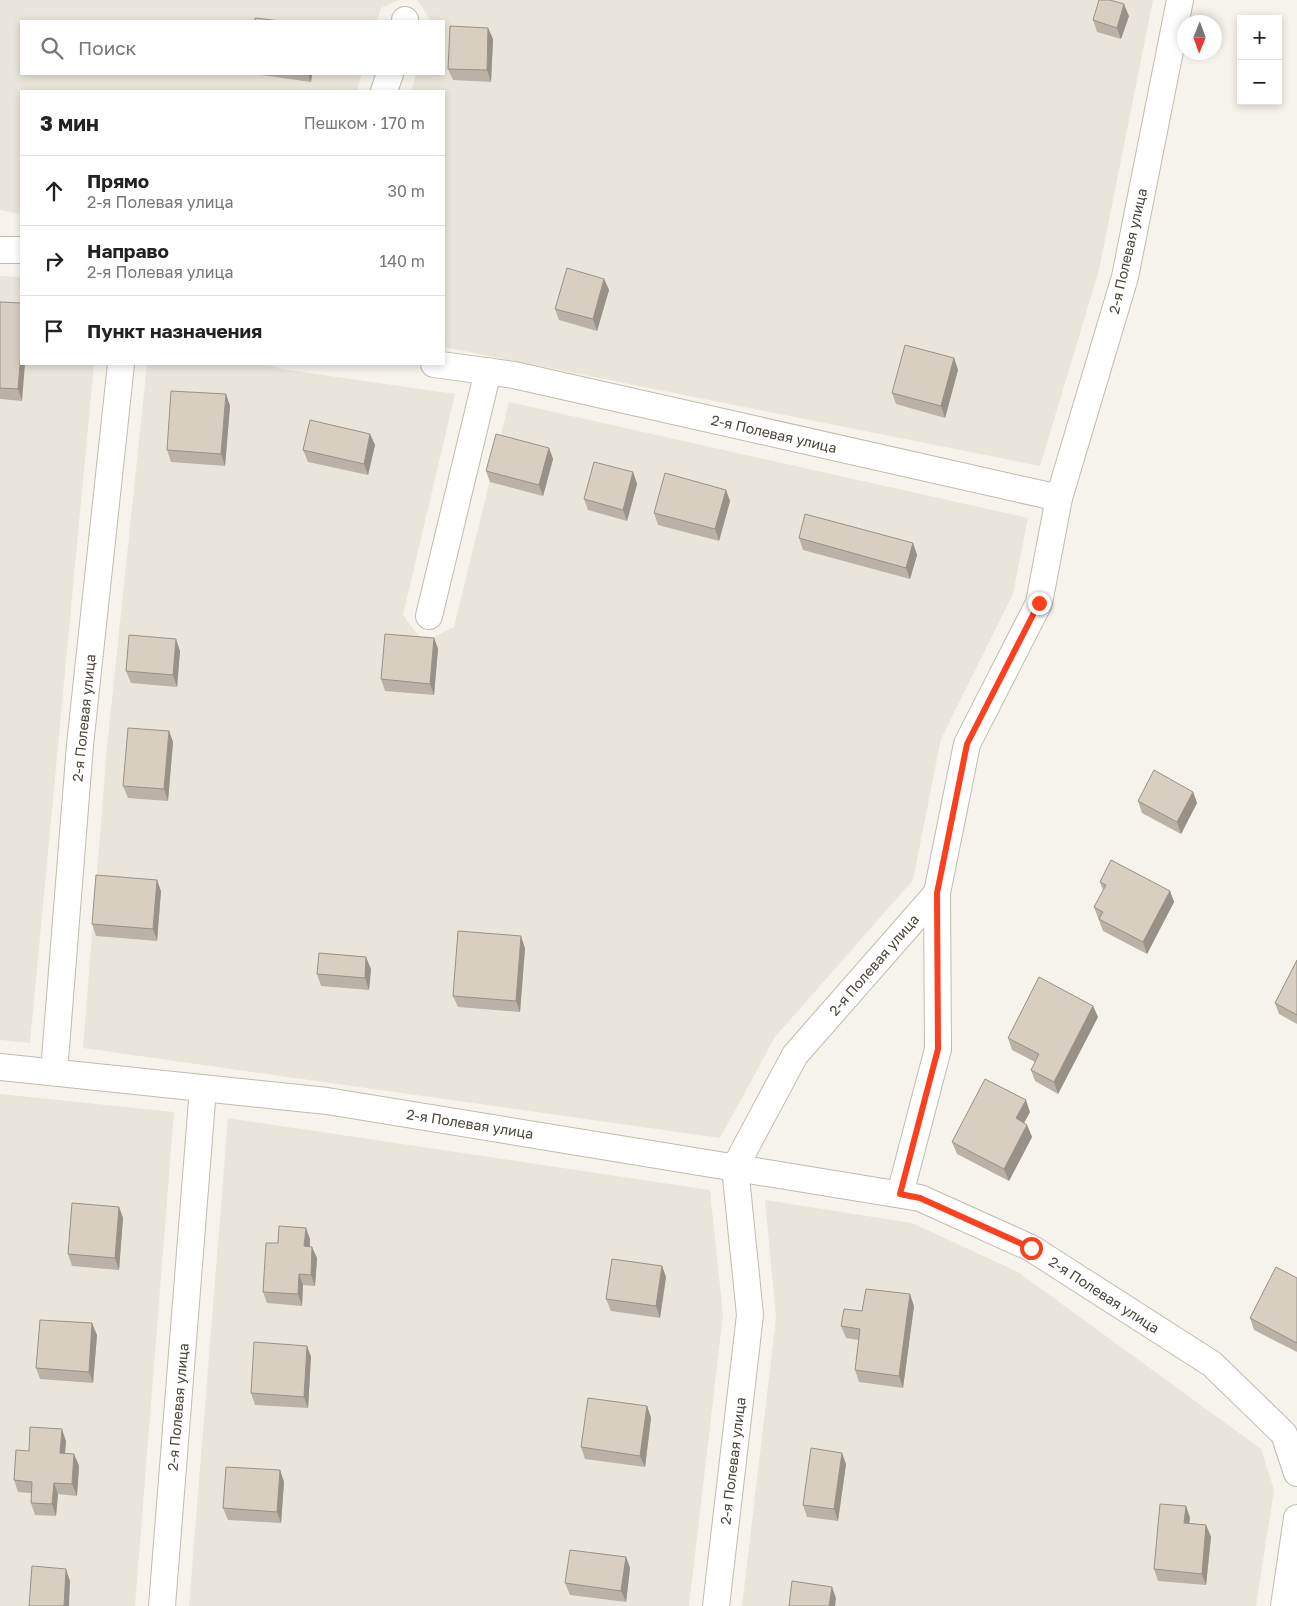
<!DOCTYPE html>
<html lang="ru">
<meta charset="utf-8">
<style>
body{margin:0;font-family:"Golos Text",sans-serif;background:#f2f2f2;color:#222}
.controls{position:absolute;right:15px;top:15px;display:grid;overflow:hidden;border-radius:0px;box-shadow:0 2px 8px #0003}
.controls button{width:45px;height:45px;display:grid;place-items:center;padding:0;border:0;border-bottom:1px solid #e0e0e0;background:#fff;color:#222;font:25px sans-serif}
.compass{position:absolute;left:1177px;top:15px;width:45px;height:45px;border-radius:50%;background:#fff;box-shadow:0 2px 8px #0003;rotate:181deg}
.stop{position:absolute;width:15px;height:15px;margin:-11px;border:4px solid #fc3f1d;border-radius:50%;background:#fff}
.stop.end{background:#fc3f1d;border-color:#fff;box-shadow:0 1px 5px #0008}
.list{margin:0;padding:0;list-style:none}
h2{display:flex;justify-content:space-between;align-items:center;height:65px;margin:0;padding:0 20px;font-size:21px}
h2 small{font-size:16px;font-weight:400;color:#767676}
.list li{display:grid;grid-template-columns:32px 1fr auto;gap:15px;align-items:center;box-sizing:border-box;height:70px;padding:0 20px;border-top:1px solid #e0e0e0}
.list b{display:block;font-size:19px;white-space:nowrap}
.list p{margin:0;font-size:16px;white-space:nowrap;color:#767676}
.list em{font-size:16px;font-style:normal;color:#767676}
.icon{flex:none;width:28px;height:28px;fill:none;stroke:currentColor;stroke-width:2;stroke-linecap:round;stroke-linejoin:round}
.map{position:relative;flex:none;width:1297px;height:1606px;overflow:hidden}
.search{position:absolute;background:#fff;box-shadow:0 2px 8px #0003;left:20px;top:20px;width:425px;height:55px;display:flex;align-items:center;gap:12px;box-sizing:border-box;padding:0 18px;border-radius:0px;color:#767676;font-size:19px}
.panel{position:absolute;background:#fff;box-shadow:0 2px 8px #0003;left:20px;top:90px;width:425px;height:275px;border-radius:0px}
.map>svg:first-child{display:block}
</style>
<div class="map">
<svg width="1297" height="1606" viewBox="0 0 1297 1606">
<rect width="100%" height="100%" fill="#f6f3ec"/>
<g fill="#eae5da">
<polygon points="0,0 399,0 381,8 377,21 21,21 21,74 362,74 357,91 21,91 21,214 0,210"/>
<polygon points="417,0 1153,0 1099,270 1040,466 444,347 444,91 411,91 416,74 444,74 444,21 431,21"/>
<polygon points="0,276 21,277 21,364 94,364 30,1043 0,1040"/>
<polygon points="147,364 265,364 282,369 455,394 403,615 423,642 454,627 509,402 1028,518 1013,594 941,739 913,880 775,1037 720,1138 83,1048 107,747"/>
<polygon points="0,1094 174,1112 135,1606 0,1606"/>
<polygon points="228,1118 710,1190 723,1315 689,1606 189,1606"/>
<polygon points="765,1200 912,1223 1018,1272 1261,1449 1274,1490 1256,1606 742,1606 776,1318"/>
</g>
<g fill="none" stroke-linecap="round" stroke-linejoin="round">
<defs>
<g id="street">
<polyline points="405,21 405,20"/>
<polyline points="384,91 390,74"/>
<polyline points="0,250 21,250"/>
<polyline points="434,364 514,375 1059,498"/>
<polyline points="429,616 488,371"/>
<polyline points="0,1067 327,1101 920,1198 1031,1248 1212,1364 1284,1434 1297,1473"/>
<polyline points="54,1072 80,745 121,364"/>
<polyline points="900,1194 938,1049 937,893 967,744 1039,603 1059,498 1125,277 1180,0"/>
<polyline points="162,1606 203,1088"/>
<polyline points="716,1606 750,1315 735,1167 795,1055 937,893"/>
<polyline points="1284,1606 1297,1518"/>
</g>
</defs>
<use href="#street" stroke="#c2bbae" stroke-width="28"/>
<use href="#street" stroke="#fff" stroke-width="26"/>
</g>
<g fill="#bab2a6">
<polygon points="1129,16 1121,39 1097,32 1093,20"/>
<polygon points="488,28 493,39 491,82 453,80 448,69"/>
<polygon points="253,74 312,74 311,82 254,74"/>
<polygon points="604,279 609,290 597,331 559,320 555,309"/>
<polygon points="0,302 22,401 0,399"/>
<polygon points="954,358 958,370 945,418 896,404 892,393"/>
<polygon points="226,394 230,406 225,466 171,462 167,450"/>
<polygon points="370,434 375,445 368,475 308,462 303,450"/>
<polygon points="549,448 553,459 543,496 490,482 486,471"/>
<polygon points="633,472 637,484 627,521 588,510 584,499"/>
<polygon points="726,490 730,501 719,541 658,525 654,513"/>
<polygon points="799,538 913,543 917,555 910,579 803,550"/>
<polygon points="434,638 438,649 434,695 385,691 381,679"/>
<polygon points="180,651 177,687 131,683 126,671"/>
<polygon points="169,731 173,742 168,801 128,798 123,786"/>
<polygon points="1193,792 1197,803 1181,834 1142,813 1138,801"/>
<polygon points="1100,882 1170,891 1174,902 1147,954 1103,931 1094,907 1103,890"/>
<polygon points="161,891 157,941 96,936 92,924"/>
<polygon points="525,948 520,1012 458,1007 453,996"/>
<polygon points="1297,960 1297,1024 1279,1014 1275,1003"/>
<polygon points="371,969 369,990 321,986 317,974"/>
<polygon points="1093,1006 1098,1017 1058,1094 1035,1081 1031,1070 1035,1062 1012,1050 1008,1038"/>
<polygon points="1030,1112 1024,1123 1027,1125 1032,1137 1009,1181 957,1154 952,1142"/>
<polygon points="119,1207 123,1218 119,1270 72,1266 68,1254"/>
<polygon points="310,1239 310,1247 317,1258 315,1286 303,1285 302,1306 267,1303 263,1292 278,1243"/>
<polygon points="662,1266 666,1277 660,1318 611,1311 606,1299"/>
<polygon points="1297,1278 1297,1352 1254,1330 1250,1318"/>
<polygon points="914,1306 903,1388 859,1382 855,1370 859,1340 846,1338 841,1326"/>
<polygon points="97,1335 93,1383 40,1379 36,1368"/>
<polygon points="307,1346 311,1357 308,1408 255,1405 251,1393"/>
<polygon points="647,1406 651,1418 645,1467 585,1459 581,1447"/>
<polygon points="66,1441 65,1453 74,1454 79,1466 77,1496 58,1494 56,1516 35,1515 31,1503 31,1493 18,1492 14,1480 29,1451"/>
<polygon points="846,1464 838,1521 807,1517 803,1505"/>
<polygon points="280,1470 284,1482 281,1523 228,1520 223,1508"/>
<polygon points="1186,1506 1190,1518 1189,1523 1206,1525 1211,1537 1206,1585 1158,1581 1154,1569"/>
<polygon points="626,1557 630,1568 626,1602 570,1595 565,1583"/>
</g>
<g fill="#979187">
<polygon points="1124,4 1129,16 1121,39 1117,28"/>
<polygon points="488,28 493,39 491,82 487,70"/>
<polygon points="308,74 312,74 311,82"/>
<polygon points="604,279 609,290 597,331 593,319"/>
<polygon points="21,351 21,364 25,364 22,401 18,389"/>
<polygon points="954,358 958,370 945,418 941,406"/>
<polygon points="226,394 230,406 225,466 221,454"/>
<polygon points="370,434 375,445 368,475 364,464"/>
<polygon points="549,448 553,459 543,496 539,485"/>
<polygon points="633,472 637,484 627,521 623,510"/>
<polygon points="726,490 730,501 719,541 715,529"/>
<polygon points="913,543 917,555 910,579 906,568"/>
<polygon points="434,638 438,649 434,695 430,684"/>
<polygon points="176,639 180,651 177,687 173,675"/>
<polygon points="169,731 173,742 168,801 164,789"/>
<polygon points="1193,792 1197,803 1181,834 1177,822"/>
<polygon points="157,880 161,891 157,941 153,929"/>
<polygon points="1170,891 1174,902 1147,954 1143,942"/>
<polygon points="521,936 525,948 520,1012 516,1001"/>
<polygon points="366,957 371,969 369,990 365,978"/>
<polygon points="1093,1006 1098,1017 1058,1094 1054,1082"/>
<polygon points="1026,1100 1030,1112 1020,1130 1016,1118"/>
<polygon points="1027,1125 1032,1137 1009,1181 1004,1169"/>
<polygon points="119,1207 123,1218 119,1270 115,1258"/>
<polygon points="306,1228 310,1239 309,1258 304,1246"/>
<polygon points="312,1247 317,1258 315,1286 311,1275"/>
<polygon points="662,1266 666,1277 660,1318 656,1306"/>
<polygon points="299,1274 303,1285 302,1306 298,1294"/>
<polygon points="910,1294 914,1306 903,1388 899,1376"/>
<polygon points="92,1323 97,1335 93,1383 89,1372"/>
<polygon points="307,1346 311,1357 308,1408 304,1397"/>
<polygon points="647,1406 651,1418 645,1467 640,1456"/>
<polygon points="62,1429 66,1441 64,1464 60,1453"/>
<polygon points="842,1453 846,1464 838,1521 834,1509"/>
<polygon points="74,1454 79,1466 77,1496 72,1484"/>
<polygon points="280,1470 284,1482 281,1523 277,1512"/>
<polygon points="54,1483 58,1494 56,1516 52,1504"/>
<polygon points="1186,1506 1190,1518 1188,1534 1184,1523"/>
<polygon points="1206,1525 1211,1537 1206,1585 1202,1574"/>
<polygon points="626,1557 630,1568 626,1602 621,1591"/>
<polygon points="66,1569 70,1581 69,1606 64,1606"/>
<polygon points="832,1587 836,1598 835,1606 829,1606"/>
</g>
<g fill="#d8cfc1" stroke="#979187">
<polygon points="1099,0 1110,0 1124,4 1117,28 1093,20"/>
<polygon points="255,18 281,21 255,21"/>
<polygon points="450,26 488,28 487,70 448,69"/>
<polygon points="567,268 604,279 593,319 555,309"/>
<polygon points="0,302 21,303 21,351 18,389 0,388"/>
<polygon points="905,345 954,358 941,406 892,393"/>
<polygon points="171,391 226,394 221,454 167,450"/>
<polygon points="310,420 370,434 364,464 303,450"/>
<polygon points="496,434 549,448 539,485 486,471"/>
<polygon points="594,462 633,472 623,510 584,499"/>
<polygon points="665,473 726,490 715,529 654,513"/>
<polygon points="805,514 913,543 906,568 799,538"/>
<polygon points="385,634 434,638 430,684 381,679"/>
<polygon points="129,635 176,639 173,675 126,671"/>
<polygon points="128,728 169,731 164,789 123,786"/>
<polygon points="1154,770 1193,792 1177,822 1138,801"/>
<polygon points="1111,860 1170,891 1143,942 1099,919 1103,912 1094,907 1106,885 1100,882"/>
<polygon points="96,875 157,880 153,929 92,924"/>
<polygon points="458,931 521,936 516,1001 453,996"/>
<polygon points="319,953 366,957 365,978 317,974"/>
<polygon points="1297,960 1297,1015 1275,1003"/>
<polygon points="1039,977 1093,1006 1054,1082 1031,1070 1039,1054 1008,1038"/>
<polygon points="985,1079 1026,1100 1016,1118 1027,1125 1004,1169 952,1142"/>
<polygon points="72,1203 119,1207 115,1258 68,1254"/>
<polygon points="279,1226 306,1228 304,1246 312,1247 311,1275 299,1274 298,1294 263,1292 266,1243 278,1243"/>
<polygon points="612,1259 662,1266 656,1306 606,1299"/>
<polygon points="1276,1267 1297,1278 1297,1343 1250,1318"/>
<polygon points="866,1289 910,1294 899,1376 855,1370 860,1329 841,1326 844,1309 862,1311"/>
<polygon points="40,1320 92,1323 89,1372 36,1368"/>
<polygon points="254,1342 307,1346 304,1397 251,1393"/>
<polygon points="588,1398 647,1406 640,1456 581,1447"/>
<polygon points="30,1427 62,1429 60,1453 74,1454 72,1484 54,1483 52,1504 31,1503 32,1482 14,1480 16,1450 29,1451"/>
<polygon points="811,1448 842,1453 834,1509 803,1505"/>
<polygon points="226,1467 280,1470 277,1512 223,1508"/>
<polygon points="1160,1504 1186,1506 1184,1523 1206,1525 1202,1574 1154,1569"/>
<polygon points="570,1550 626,1557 621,1591 565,1583"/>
<polygon points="32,1566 66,1569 64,1606 29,1606"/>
<polygon points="792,1581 832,1587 829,1606 789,1606"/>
</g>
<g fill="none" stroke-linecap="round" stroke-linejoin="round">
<polyline stroke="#fc3f1d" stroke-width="6" points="1031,1248 920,1198 900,1194 938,1049 937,893 967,744 1039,603"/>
</g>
<g text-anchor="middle" stroke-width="5" stroke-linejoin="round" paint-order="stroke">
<g font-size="14" fill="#4b4439" stroke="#fff">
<text transform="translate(1128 251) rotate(-77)" y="5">2-я Полевая улица</text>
<text transform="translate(774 434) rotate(13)" y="5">2-я Полевая улица</text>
<text transform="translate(84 718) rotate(-84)" y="5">2-я Полевая улица</text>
<text transform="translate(874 965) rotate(-49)" y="5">2-я Полевая улица</text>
<text transform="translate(470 1124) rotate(9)" y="5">2-я Полевая улица</text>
<text transform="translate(1104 1295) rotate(33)" y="5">2-я Полевая улица</text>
<text transform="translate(178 1407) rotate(-85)" y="5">2-я Полевая улица</text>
<text transform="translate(733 1461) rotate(-83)" y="5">2-я Полевая улица</text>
</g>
</g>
</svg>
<div class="controls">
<button>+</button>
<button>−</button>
</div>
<svg class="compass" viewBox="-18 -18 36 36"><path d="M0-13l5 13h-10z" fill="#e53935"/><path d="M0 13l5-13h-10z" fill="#767676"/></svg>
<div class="stop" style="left:1031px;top:1248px"></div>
<div class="stop end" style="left:1039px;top:603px"></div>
<div class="search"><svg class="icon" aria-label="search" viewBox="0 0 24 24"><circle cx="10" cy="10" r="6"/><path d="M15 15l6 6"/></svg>Поиск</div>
<section class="panel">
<h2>3 мин<small>Пешком · 170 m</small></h2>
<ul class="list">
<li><svg class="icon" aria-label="ahead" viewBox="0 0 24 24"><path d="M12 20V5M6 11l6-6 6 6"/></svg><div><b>Прямо</b><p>2-я Полевая улица</p></div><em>30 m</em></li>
<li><svg class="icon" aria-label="right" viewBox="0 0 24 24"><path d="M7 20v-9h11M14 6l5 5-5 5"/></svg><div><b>Направо</b><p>2-я Полевая улица</p></div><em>140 m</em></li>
<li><svg class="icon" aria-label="arrive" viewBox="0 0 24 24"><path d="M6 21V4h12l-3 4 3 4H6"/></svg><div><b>Пункт назначения</b></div></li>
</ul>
</section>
</div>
